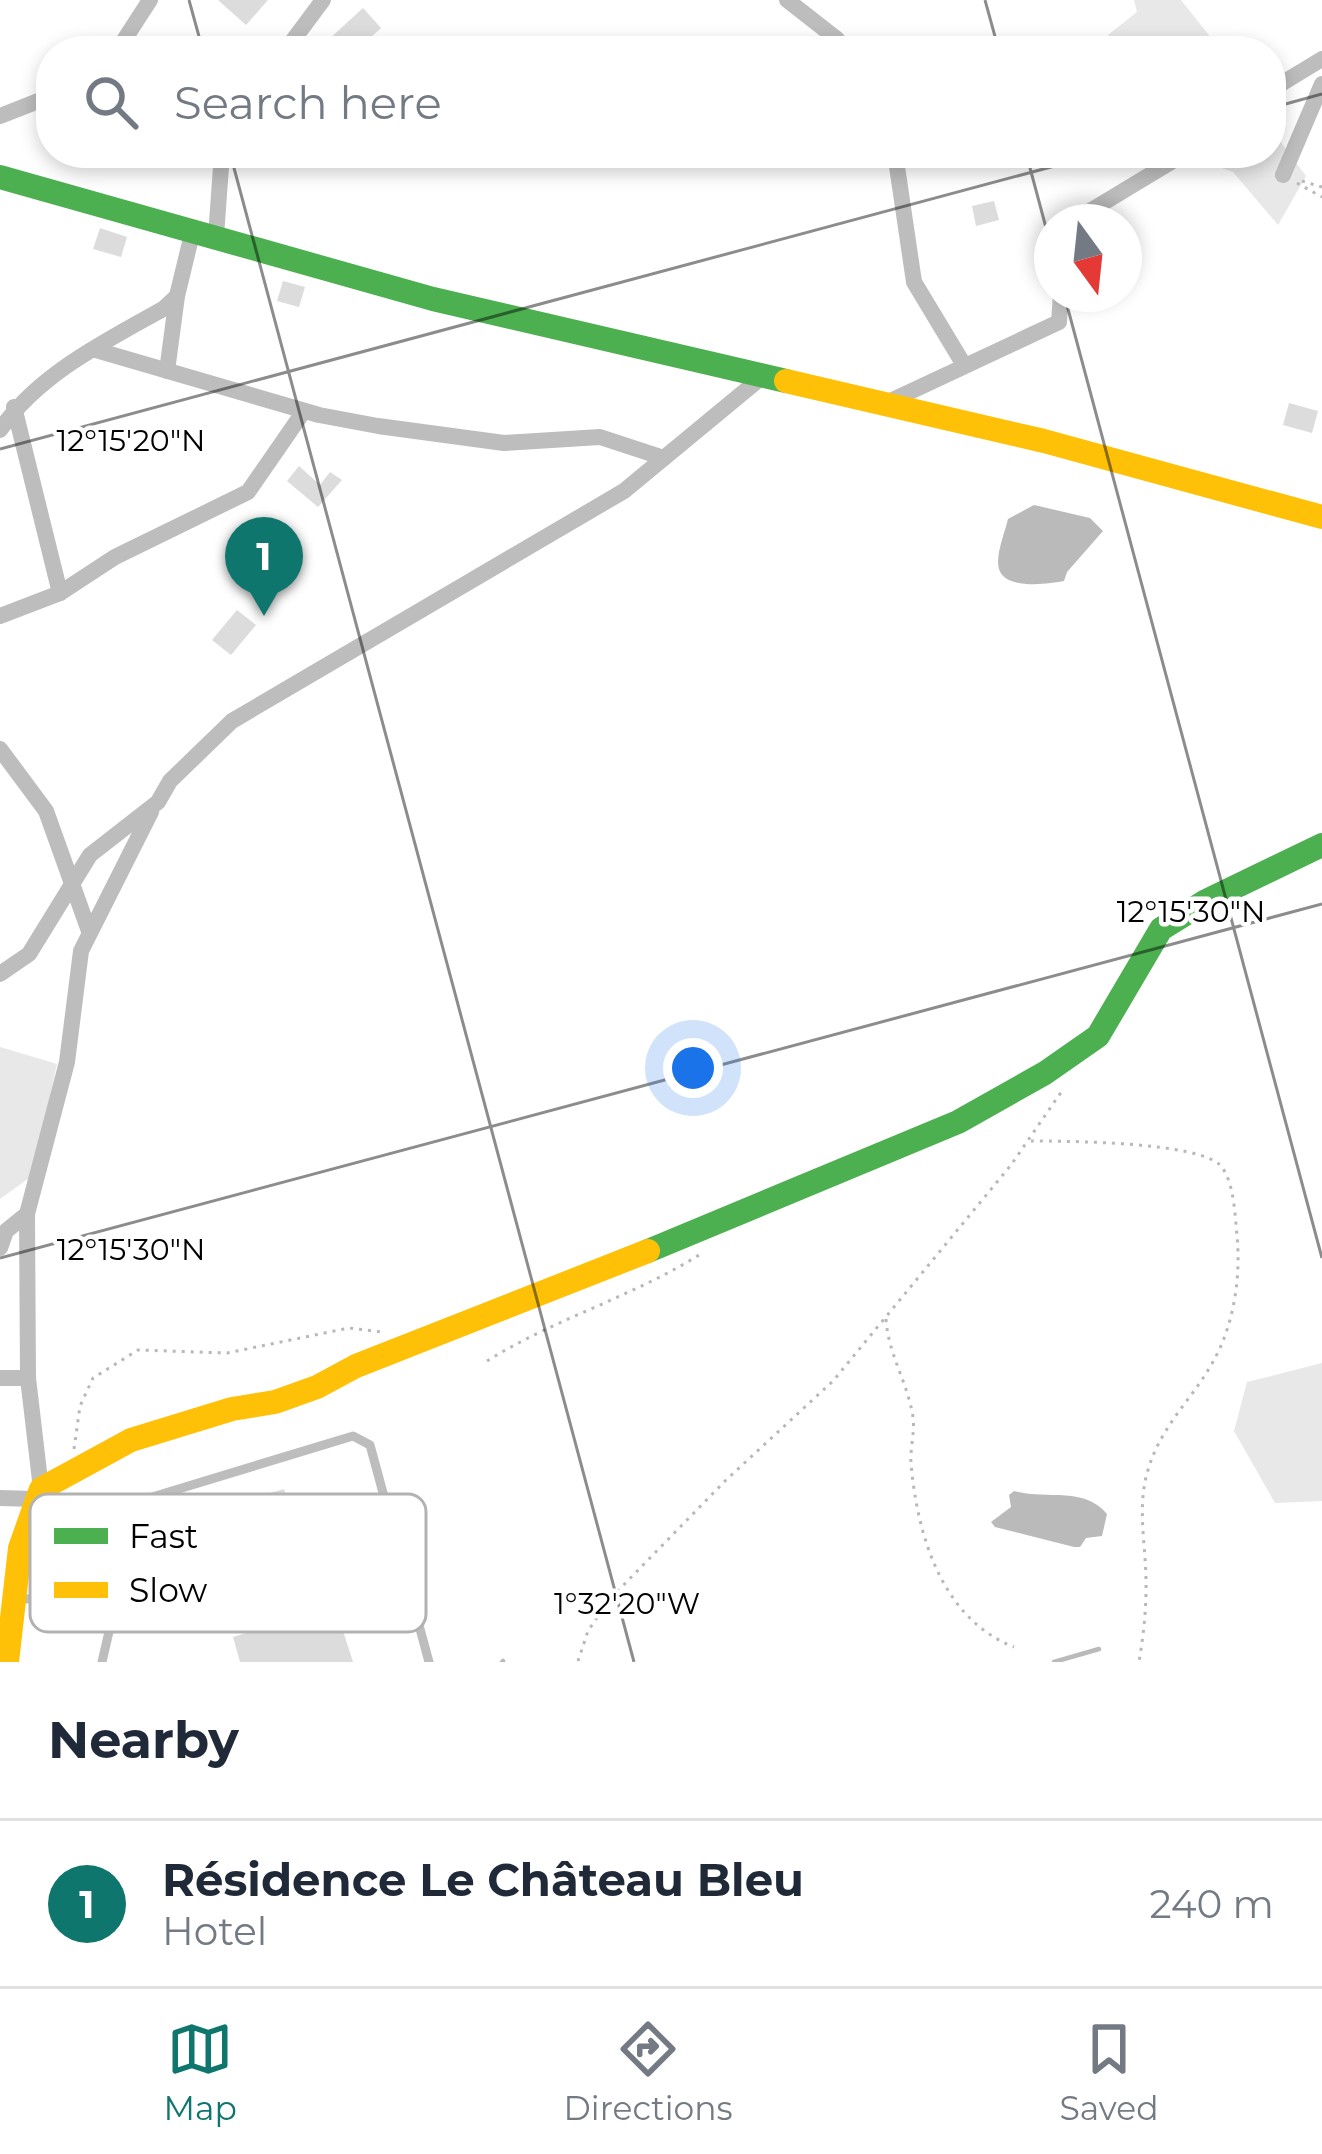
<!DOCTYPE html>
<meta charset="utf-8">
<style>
body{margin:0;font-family:Montserrat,sans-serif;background:#f6f6f7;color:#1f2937}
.compass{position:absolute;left:1034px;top:204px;width:108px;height:108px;border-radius:50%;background:#fff;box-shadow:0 6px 18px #0003;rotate:165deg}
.you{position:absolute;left:693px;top:1068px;width:42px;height:42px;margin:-30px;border:9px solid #fff;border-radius:50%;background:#1a73e8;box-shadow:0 0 0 18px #1a73e833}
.badge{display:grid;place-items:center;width:78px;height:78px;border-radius:50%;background:#0f766e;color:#fff;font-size:39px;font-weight:700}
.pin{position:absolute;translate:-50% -99px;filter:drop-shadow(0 3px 6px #0008)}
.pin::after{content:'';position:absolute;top:63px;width:42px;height:36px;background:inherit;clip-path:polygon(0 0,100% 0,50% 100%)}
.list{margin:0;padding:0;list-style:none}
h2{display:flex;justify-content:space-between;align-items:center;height:156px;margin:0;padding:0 48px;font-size:51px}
h2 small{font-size:39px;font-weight:400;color:#747a83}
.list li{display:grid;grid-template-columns:78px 1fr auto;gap:36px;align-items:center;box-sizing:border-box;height:168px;padding:0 48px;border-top:3px solid #e0e1e3}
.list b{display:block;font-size:45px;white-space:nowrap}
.list p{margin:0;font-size:39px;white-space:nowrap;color:#747a83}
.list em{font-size:39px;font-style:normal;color:#747a83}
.icon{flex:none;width:66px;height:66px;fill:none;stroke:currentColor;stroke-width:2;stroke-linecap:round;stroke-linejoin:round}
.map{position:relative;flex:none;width:1322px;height:1662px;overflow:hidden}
.search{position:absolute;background:#fff;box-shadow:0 6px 18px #0003;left:36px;right:36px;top:36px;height:132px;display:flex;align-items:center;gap:30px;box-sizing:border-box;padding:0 42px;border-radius:48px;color:#747a83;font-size:45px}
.sheet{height:324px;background:#fff}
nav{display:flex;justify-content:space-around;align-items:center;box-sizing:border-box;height:168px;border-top:3px solid #e0e1e3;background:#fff;font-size:33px;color:#747a83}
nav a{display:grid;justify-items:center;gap:6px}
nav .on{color:#0f766e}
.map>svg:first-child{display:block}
</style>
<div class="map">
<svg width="1322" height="1662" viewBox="0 0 1322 1662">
<rect width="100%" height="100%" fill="#fff"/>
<g fill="#e8e8e8">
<polygon points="1134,0 1181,0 1216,44 1228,51 1120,51 1108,35 1137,12"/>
<polygon points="1271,129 1306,176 1278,225 1233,172 1206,162 1199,153 1271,153"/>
<polygon points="0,1047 57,1064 32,1176 0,1199"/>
<polygon points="1322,1363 1322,1501 1275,1503 1234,1431 1247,1382"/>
</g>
<g fill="#bababa">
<path d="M1034,505L1090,518L1103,531L1067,572L1064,581C1048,584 1005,590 999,569C995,556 1005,532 1008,519Z"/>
<path d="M1014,1491C1048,1500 1084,1486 1107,1514L1102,1536L1086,1538L1080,1547H1074L995,1527L991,1522L1011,1507L1009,1495Z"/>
</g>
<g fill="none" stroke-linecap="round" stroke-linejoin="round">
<g stroke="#bababa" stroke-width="4.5">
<polyline points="502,1662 503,1661"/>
<polyline points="1054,1662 1099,1649"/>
</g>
</g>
<g fill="#dcdcdc">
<polygon points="218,0 268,0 246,25"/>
<polygon points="363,8 381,28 356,51 316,51"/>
<polygon points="994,201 999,220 976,226 972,206"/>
<polygon points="100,228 127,237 121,257 93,249"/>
<polygon points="283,281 305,287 299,307 277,301"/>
<polygon points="1289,403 1318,411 1312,433 1283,425"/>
<polygon points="299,466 320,485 330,472 342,480 318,507 287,481"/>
<polygon points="237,610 256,625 231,655 212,640"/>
<polygon points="284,1489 311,1580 199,1612 172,1521"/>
<polygon points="335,1606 353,1662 240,1662 233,1637"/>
</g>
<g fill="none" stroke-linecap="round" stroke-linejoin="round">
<g stroke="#b8b8b8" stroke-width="3" stroke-dasharray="3 6" stroke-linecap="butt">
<polyline points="1302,181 1322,187"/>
<polyline points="1297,183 1322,197"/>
<path d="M1031,1141C1067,1141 1197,1142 1220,1165C1234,1180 1235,1215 1237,1236C1241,1276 1234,1324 1214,1360C1193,1399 1161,1425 1148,1470C1136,1509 1147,1549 1146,1589C1146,1613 1143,1638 1139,1662"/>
<path d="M886,1319C888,1354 908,1383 913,1417C915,1432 910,1448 911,1463C917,1535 942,1619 1014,1647"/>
<path d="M487,1361C554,1319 632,1297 699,1255"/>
<polyline points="74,1449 80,1406 93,1378 138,1350 227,1353 349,1328 382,1332"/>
<polyline points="578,1661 588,1631 608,1601 725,1481 833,1381 1011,1165 1064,1088"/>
</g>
<g stroke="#bdbdbd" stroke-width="9">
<polyline points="19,1599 75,1598 115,1604"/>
<polyline points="102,1662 139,1501 353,1436 370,1445 429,1662"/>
</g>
<g stroke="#bdbdbd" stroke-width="16">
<polyline points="787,0 837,39 844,51"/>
<polyline points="117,51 150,0"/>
<polyline points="285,51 323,0"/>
<polyline points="1271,90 1322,59"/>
<polyline points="0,116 51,96"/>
<polyline points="895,153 914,282 964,365"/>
<polyline points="1283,175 1322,84"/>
<polyline points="1078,222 1080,217 1186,153"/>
<polyline points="216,236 222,153"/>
<polyline points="96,350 319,415 378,426 504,443 600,437 664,458"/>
<polyline points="167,371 177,296"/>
<polyline points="884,404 1059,322 1061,294"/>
<polyline points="14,407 60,593"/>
<path d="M0,430C39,374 104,342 163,309L177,296L193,230"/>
<polyline points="0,616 60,593 115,557 248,492 304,411"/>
<polyline points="0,749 46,811 89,931"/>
<polyline points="0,974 29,954 90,855 158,802 170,781 232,721 624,491 762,377"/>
<polyline points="0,1248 6,1231 27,1214"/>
<polyline points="0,1378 28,1378"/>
<polyline points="41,1489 28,1378 27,1214 67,1062 81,951 151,812"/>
<polyline points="0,1498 35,1499"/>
</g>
<g stroke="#4caf50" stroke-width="24">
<polyline points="0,177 433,299 786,381"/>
<polyline points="648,1251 958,1122 1045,1073 1098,1036 1161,929 1206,901 1322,845"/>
</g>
<g stroke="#ffc107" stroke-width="24">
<polyline points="786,381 1044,441 1322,517"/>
<polyline points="7,1662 20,1548 41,1489 131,1440 232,1409 275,1402 317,1387 356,1366 648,1251"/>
</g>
</g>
<path fill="none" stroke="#000" stroke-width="3" stroke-opacity="0.45" d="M189,0L203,51M985,0L999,51M1271,108L1322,94M230,153L634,1662M1026,153L1052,250M1064,294L1322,1258M0,449L1103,153M0,1258L1322,904"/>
<rect x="30" y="1494" width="396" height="138" rx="18" fill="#fff" stroke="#b2b2b2" stroke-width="3"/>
<rect x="54" y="1528" width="54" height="16" fill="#4caf50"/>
<rect x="54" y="1582" width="54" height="16" fill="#ffc107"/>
<g font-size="33" fill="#000">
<text x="129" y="1548">Fast</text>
<text x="129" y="1602">Slow</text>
</g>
<g font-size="30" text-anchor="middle" fill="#000" stroke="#fff" stroke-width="9" stroke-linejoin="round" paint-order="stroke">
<text x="131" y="451">12°15'20"N</text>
<text x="1191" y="922">12°15'30"N</text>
<text x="131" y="1260">12°15'30"N</text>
<text x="627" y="1614">1°32'20"W</text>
</g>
</svg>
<svg class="compass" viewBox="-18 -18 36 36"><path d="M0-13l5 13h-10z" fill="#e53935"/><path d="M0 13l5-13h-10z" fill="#747a83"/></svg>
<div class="you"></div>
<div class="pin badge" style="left:264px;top:616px">1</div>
<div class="search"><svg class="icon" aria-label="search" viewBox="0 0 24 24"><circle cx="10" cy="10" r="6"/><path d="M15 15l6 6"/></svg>Search here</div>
</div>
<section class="sheet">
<h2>Nearby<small></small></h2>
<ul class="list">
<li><span class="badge">1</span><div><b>Résidence Le Château Bleu</b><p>Hotel</p></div><em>240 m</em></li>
</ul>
</section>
<nav>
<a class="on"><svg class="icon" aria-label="map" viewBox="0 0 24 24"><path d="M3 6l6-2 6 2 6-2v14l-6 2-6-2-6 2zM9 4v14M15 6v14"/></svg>Map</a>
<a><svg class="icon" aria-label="directions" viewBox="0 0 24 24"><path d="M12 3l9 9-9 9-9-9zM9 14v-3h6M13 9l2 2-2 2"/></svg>Directions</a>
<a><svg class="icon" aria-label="saved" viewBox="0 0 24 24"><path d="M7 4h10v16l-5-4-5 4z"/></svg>Saved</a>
</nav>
